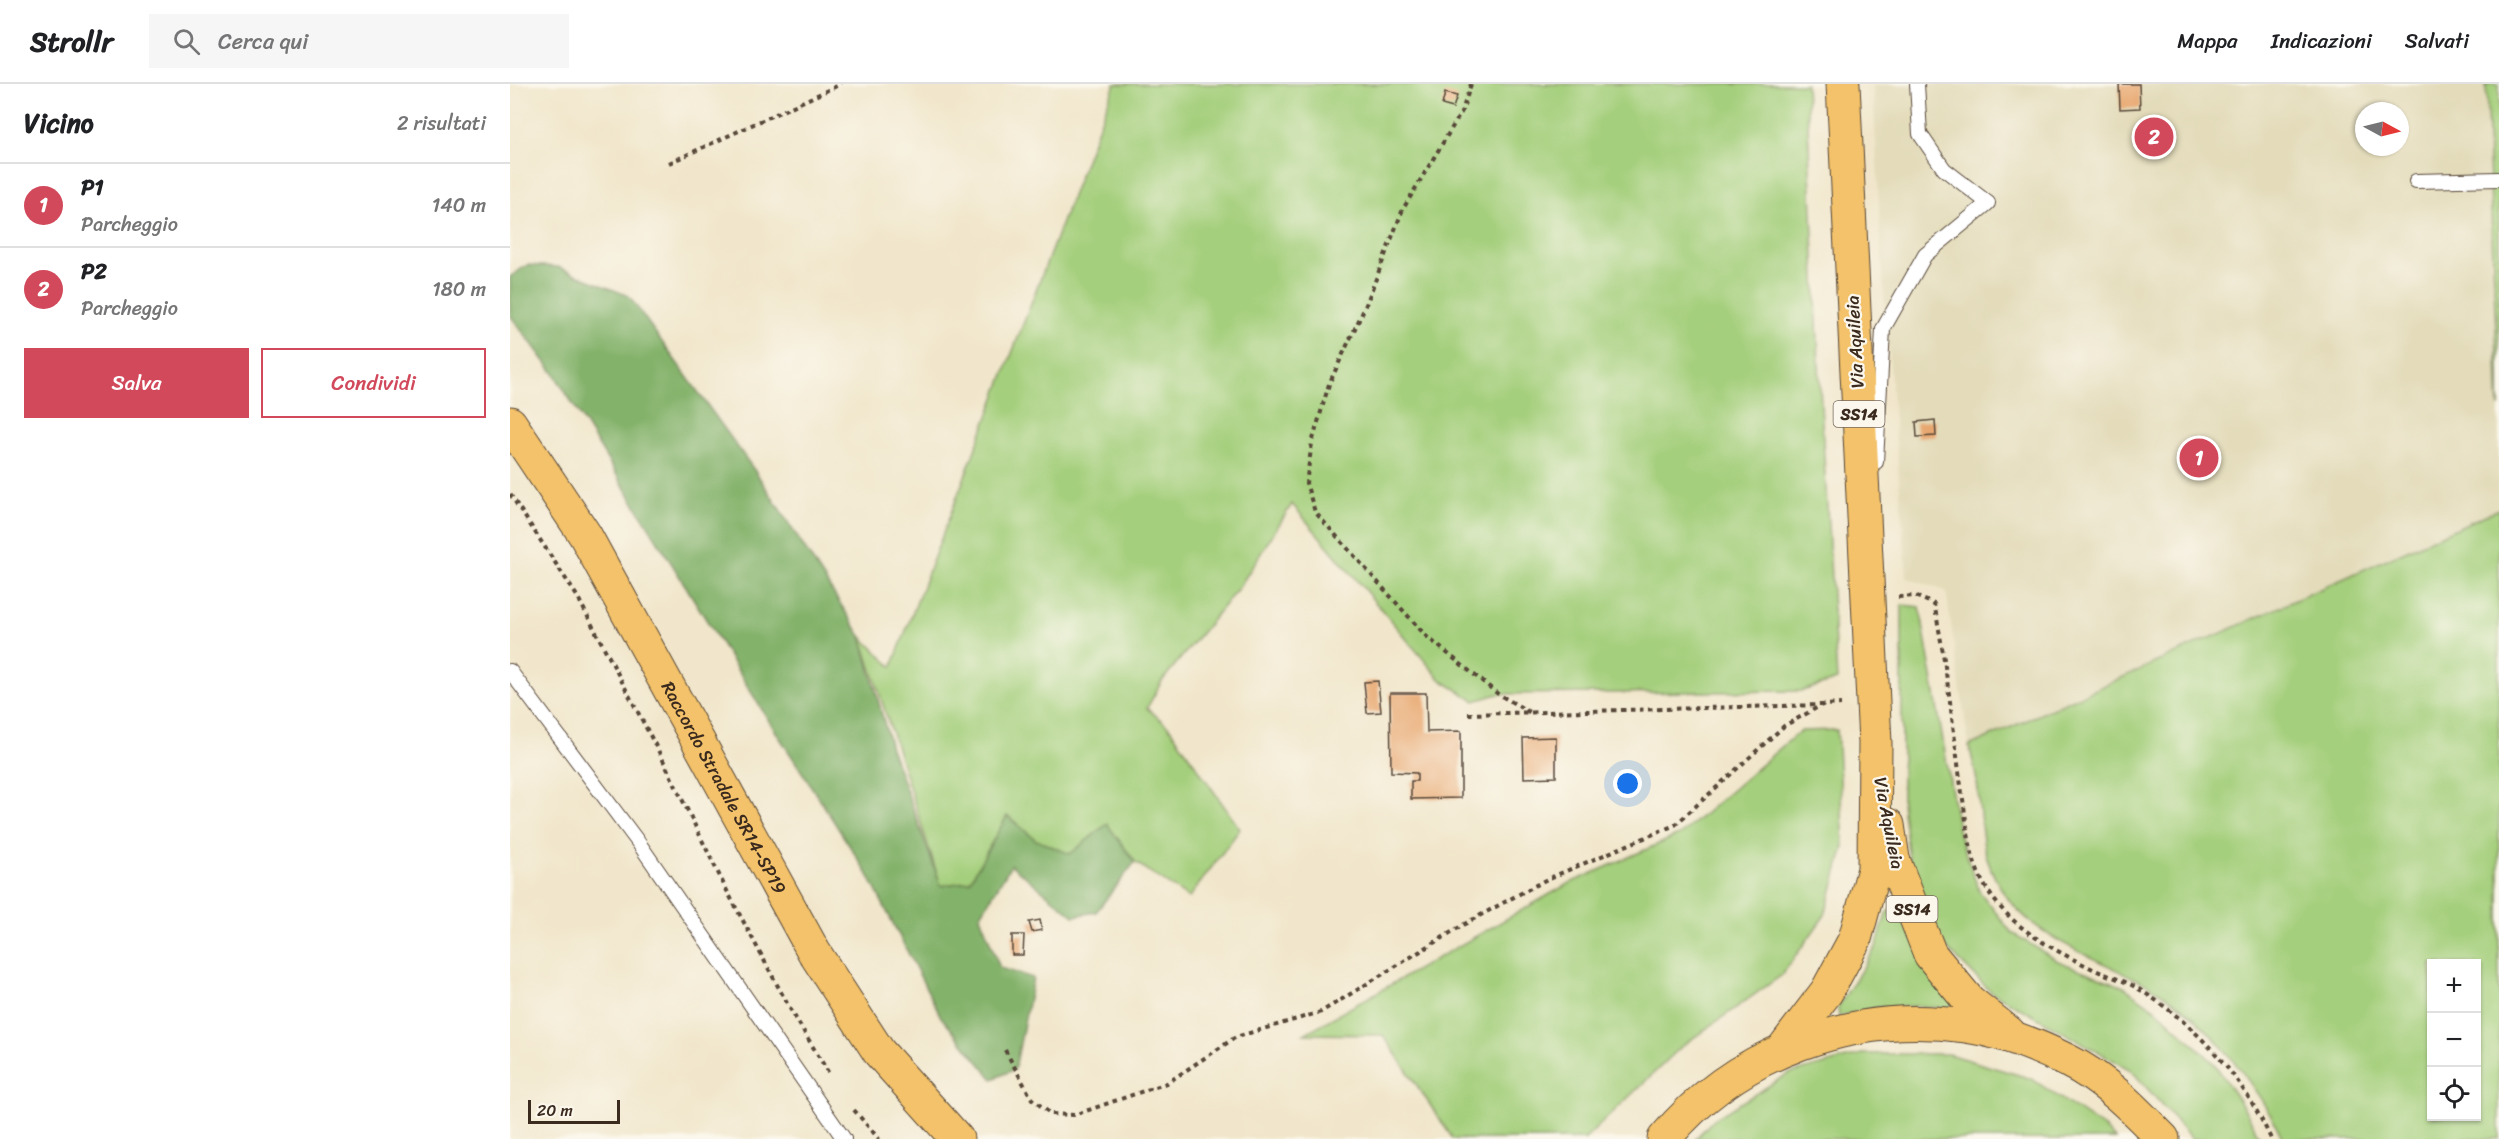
<!DOCTYPE html>
<html lang="it">
<meta charset="utf-8">
<style>
body{margin:0;font-family:Sriracha,sans-serif;background:#f6f6f6;color:#202124}
.controls{position:absolute;right:18px;bottom:18px;display:grid;overflow:hidden;border-radius:0px;box-shadow:0 2px 4px #0004}
.controls button{width:54px;height:54px;display:grid;place-items:center;padding:0;border:0;border-bottom:2px solid #e0e0e0;background:#fff;color:#202124;font:30px sans-serif}
.compass{position:absolute;left:1845px;top:18px;width:54px;height:54px;border-radius:50%;background:#fff;box-shadow:0 2px 4px #0004;rotate:97deg}
.scale{position:absolute;left:18px;bottom:15px;width:92px;box-sizing:border-box;padding-left:6px;border:3px solid #3b2a1e;border-top:0;font-size:16px;line-height:21px;white-space:nowrap;color:#3b2a1e;-webkit-text-stroke:4px #fbf7ec;paint-order:stroke}
.you{position:absolute;left:1118px;top:700px;width:21px;height:21px;margin:-15px;border:4px solid #fff;border-radius:50%;background:#1a73e8;box-shadow:0 0 0 9px #1a73e833}
.badge{display:grid;place-items:center;width:39px;height:39px;border-radius:50%;background:#d1495b;color:#fff;font-size:20px;font-weight:700}
.pin{position:absolute;translate:-50% -50%;border:3px solid #fff;box-shadow:0 2px 6px #0006}
.list{margin:0;padding:0;list-style:none}
h2{display:flex;justify-content:space-between;align-items:center;height:78px;margin:0;padding:0 24px;font-size:26px}
h2 small{font-size:20px;font-weight:400;color:#757577}
.list li{display:grid;grid-template-columns:39px 1fr auto;gap:18px;align-items:center;box-sizing:border-box;height:84px;padding:0 24px;border-top:2px solid #e0e0e0}
.list b{display:block;font-size:22px;white-space:nowrap}
.list p{margin:0;font-size:20px;white-space:nowrap;color:#757577}
.list em{font-size:20px;font-style:normal;color:#757577}
.actions{display:flex;gap:12px;padding:18px 24px}
.actions a{flex:1;padding:14px 0;border:2px solid #d1495b;border-radius:0px;text-align:center;font-size:21px;color:#d1495b}
.actions .main{background:#d1495b;color:#fff}
.icon{flex:none;width:33px;height:33px;fill:none;stroke:currentColor;stroke-width:2;stroke-linecap:round;stroke-linejoin:round}
.map{position:relative;flex:none;width:1989px;height:1055px;overflow:hidden}
header{display:flex;align-items:center;gap:36px;box-sizing:border-box;height:84px;padding:0 30px;background:#fff;border-bottom:2px solid #e0e0e0}
header strong{font-size:28px}
nav{display:flex;gap:33px;margin-inline-start:auto;font-size:21px}
.search{width:420px;height:54px;background:#f6f6f6;display:flex;align-items:center;gap:15px;box-sizing:border-box;padding:0 21px;border-radius:0px;color:#757577;font-size:22px}
main{display:flex}
aside{flex:1;background:#fff}
.map>svg:first-child{display:block}
</style>
<header>
<strong>Strollr</strong>
<div class="search"><svg class="icon" aria-label="search" viewBox="0 0 24 24"><circle cx="10" cy="10" r="6"/><path d="M15 15l6 6"/></svg>Cerca qui</div>
<nav><a>Mappa</a><a>Indicazioni</a><a>Salvati</a></nav>
</header>
<main>
<aside>
<h2>Vicino<small>2 risultati</small></h2>
<ul class="list">
<li><span class="badge">1</span><div><b>P1</b><p>Parcheggio</p></div><em>140 m</em></li>
<li><span class="badge">2</span><div><b>P2</b><p>Parcheggio</p></div><em>180 m</em></li>
</ul>
<div class="actions"><a class="main">Salva</a><a>Condividi</a></div>
</aside>
<div class="map">
<svg width="1989" height="1055" viewBox="0 0 1989 1055">
<rect width="100%" height="100%" fill="#fbf7ec"/>
<filter id="ink" filterUnits="userSpaceOnUse"><feTurbulence type="fractalNoise" baseFrequency=".0167" numOctaves="2"/><feDisplacementMap in="SourceGraphic" scale="12" xChannelSelector="R" yChannelSelector="G"/><feConvolveMatrix kernelMatrix="1 2 1 2 8 2 1 2 1" color-interpolation-filters="sRGB"/></filter>
<filter id="wash" filterUnits="userSpaceOnUse"><feTurbulence type="fractalNoise" baseFrequency=".008" numOctaves="4" result="noise"/><feDisplacementMap in="SourceGraphic" scale="24" xChannelSelector="R" yChannelSelector="G"/><feGaussianBlur stdDeviation="1.35" result="paint"/><feColorMatrix in="noise" values="0 0 0 0 0 0 0 0 0 0 0 0 0 0 0 0 0 1.4 0 .05"/><feComposite in="paint" operator="in"/></filter>
<g filter="url(#wash)">
<rect width="100%" height="100%" fill="#f1e6cb"/>
<path fill="#e3dbba" fill-rule="evenodd" d="M1363,0H1976L1989,324V425L1459,662L1436,507L1397,494L1372,183ZM1854,27H1890V63H1854Z"/>
<g fill="#a4cf7b" stroke="#707c4c" stroke-width="1.5" fill-rule="evenodd">
<polygon points="605,0 1296,0 1310,303 1327,596 1292,607 988,610 965,617 931,596 782,420 730,502 652,597 637,624 659,643 730,745 679,814 625,778 597,740 560,770 526,756 498,732 460,797 431,802 351,552 382,583"/>
<polygon points="1976,0 1989,0 1989,324"/>
<path d="M1989,425V1055H1773C1749,1004 1697,935 1648,907C1595,875 1524,859 1490,803C1470,770 1472,744 1468,707C1467,692 1463,677 1459,662ZM1922,880H1966V1032H1922Z"/>
<polygon points="1392,521 1410,523 1449,750 1469,807 1502,849 1548,877 1614,903 1649,928 1704,979 1737,1029 1750,1055 1682,1055 1621,986 1481,908 1431,858 1401,791 1392,719"/>
<polygon points="1327,646 1334,763 1315,831 1272,891 1172,962 1075,1055 943,1055 873,951 794,950 1058,800 1171,750 1290,647"/>
<polygon points="1382,826 1388,830 1445,919 1440,925 1412,922 1370,923 1329,932 1328,923 1366,863 1377,828"/>
<polygon points="1352,970 1438,970 1522,995 1597,1046 1605,1055 1185,1055 1204,1035 1278,990"/>
</g>
<polygon fill="#83b26b" stroke="#5f6e44" stroke-width="1.5" points="17,181 48,183 119,212 247,390 351,552 381,664 431,802 460,797 497,732 526,756 560,770 597,740 625,778 586,828 564,832 501,781 470,832 490,884 523,894 505,985 483,995 431,933 357,789 259,637 43,288 0,231 0,193"/>
<g id="blocks">
<g fill="#e8a770">
<polygon points="1609,0 1629,0 1630,24 1610,25"/>
<polygon points="935,9 947,12 943,24 932,21"/>
<polygon points="1425,336 1426,352 1407,353 1406,338"/>
<polygon points="868,597 871,628 857,629 854,598"/>
<polygon points="880,609 916,609 917,648 951,647 951,714 901,715 901,697 907,697 907,689 881,688"/>
<polygon points="1046,653 1046,693 1014,694 1013,654"/>
<polygon points="530,836 532,846 522,848 519,838"/>
<polygon points="502,851 514,851 513,871 502,871"/>
</g>
</g>
</g>
<g filter="url(#ink)">
<use href="#blocks" fill-opacity="0" stroke="#564638" stroke-width="1.5"/>
<g fill="none" stroke-linecap="round" stroke-linejoin="round">
<defs>
<g id="service">
<polyline points="1906,97 1989,95"/>
<polyline points="1366,378 1373,245 1415,171 1478,119 1434,85 1410,50 1407,0"/>
<polyline points="0,587 128,758 334,1055"/>
</g>
<g id="primary">
<path id="s1" d="M0,339L75,451L304,868L369,968L447,1055"/>
<polyline points="1378,741 1383,775 1420,870 1459,917 1499,949"/>
<polyline points="1273,965 1317,907 1345,855 1364,785 1365,659 1333,0"/>
<path d="M1154,1055C1226,967 1344,926 1455,942C1491,947 1526,961 1558,977C1595,995 1625,1026 1653,1055"/>
</g>
</defs>
<use href="#service" stroke="#564638" stroke-width="16"/>
<use href="#primary" stroke="#564638" stroke-width="35"/>
<g stroke="#564638" stroke-width="4" stroke-dasharray="4.5 4.5" stroke-linecap="butt">
<polyline points="961,0 952,27 893,125 855,223 819,300 802,359 796,399 805,428 916,552 988,610 1021,629"/>
<polyline points="159,79 331,0"/>
<polyline points="0,410 67,512 152,674 215,803 279,923 318,988"/>
<path d="M1388,513L1405,512L1424,520C1437,582 1443,646 1452,709C1457,739 1459,776 1475,802C1500,844 1542,865 1585,886C1598,892 1614,896 1627,904C1685,939 1733,993 1761,1055"/>
<polyline points="958,630 1311,621"/>
<polyline points="495,966 522,1015 541,1030 564,1031 657,999 726,953 811,928 958,838 1037,795 1165,741 1274,642 1312,621 1331,620"/>
<polyline points="344,1026 369,1055"/>
</g>
<use href="#service" stroke="#fff" stroke-width="14"/>
<use href="#primary" stroke="#f3c26a" stroke-width="33"/>
</g>
</g>
<g text-anchor="middle" stroke-width="4.5" stroke-linejoin="round" paint-order="stroke">
<g fill="#fbf7ec" stroke="#75685c" stroke-width="1.5">
<rect x="1323.5" y="317" width="51" height="26" rx="4.5"/>
<rect x="1376.5" y="812" width="51" height="26" rx="4.5"/>
</g>
<g font-size="16" font-weight="bold" fill="#3b2a1e">
<text x="1349" y="336">SS14</text>
<text x="1402" y="831">SS14</text>
</g>
<g font-size="18" fill="#3b2a1e" stroke="#fbf7ec">
<text transform="translate(1345 258) rotate(-93)" y="6">Via Aquileia</text>
<text dy="6" stroke="none"><textPath href="#s1" startOffset="423">Raccordo Stradale SR14-SP19</textPath></text>
<text transform="translate(1379 739) rotate(79)" y="6">Via Aquileia</text>
</g>
</g>
</svg>
<div class="controls">
<button>+</button>
<button>−</button>
<button><svg class="icon" aria-label="locate" viewBox="0 0 24 24"><circle cx="12" cy="12" r="6"/><path d="M12 2v4M12 18v4M2 12h4M18 12h4"/></svg></button>
</div>
<svg class="compass" viewBox="-18 -18 36 36"><path d="M0-13l5 13h-10z" fill="#e53935"/><path d="M0 13l5-13h-10z" fill="#757577"/></svg>
<div class="scale">20 m</div>
<div class="you"></div>
<div class="pin badge" style="left:1689px;top:374px">1</div>
<div class="pin badge" style="left:1644px;top:53px">2</div>
</div>
</main>
